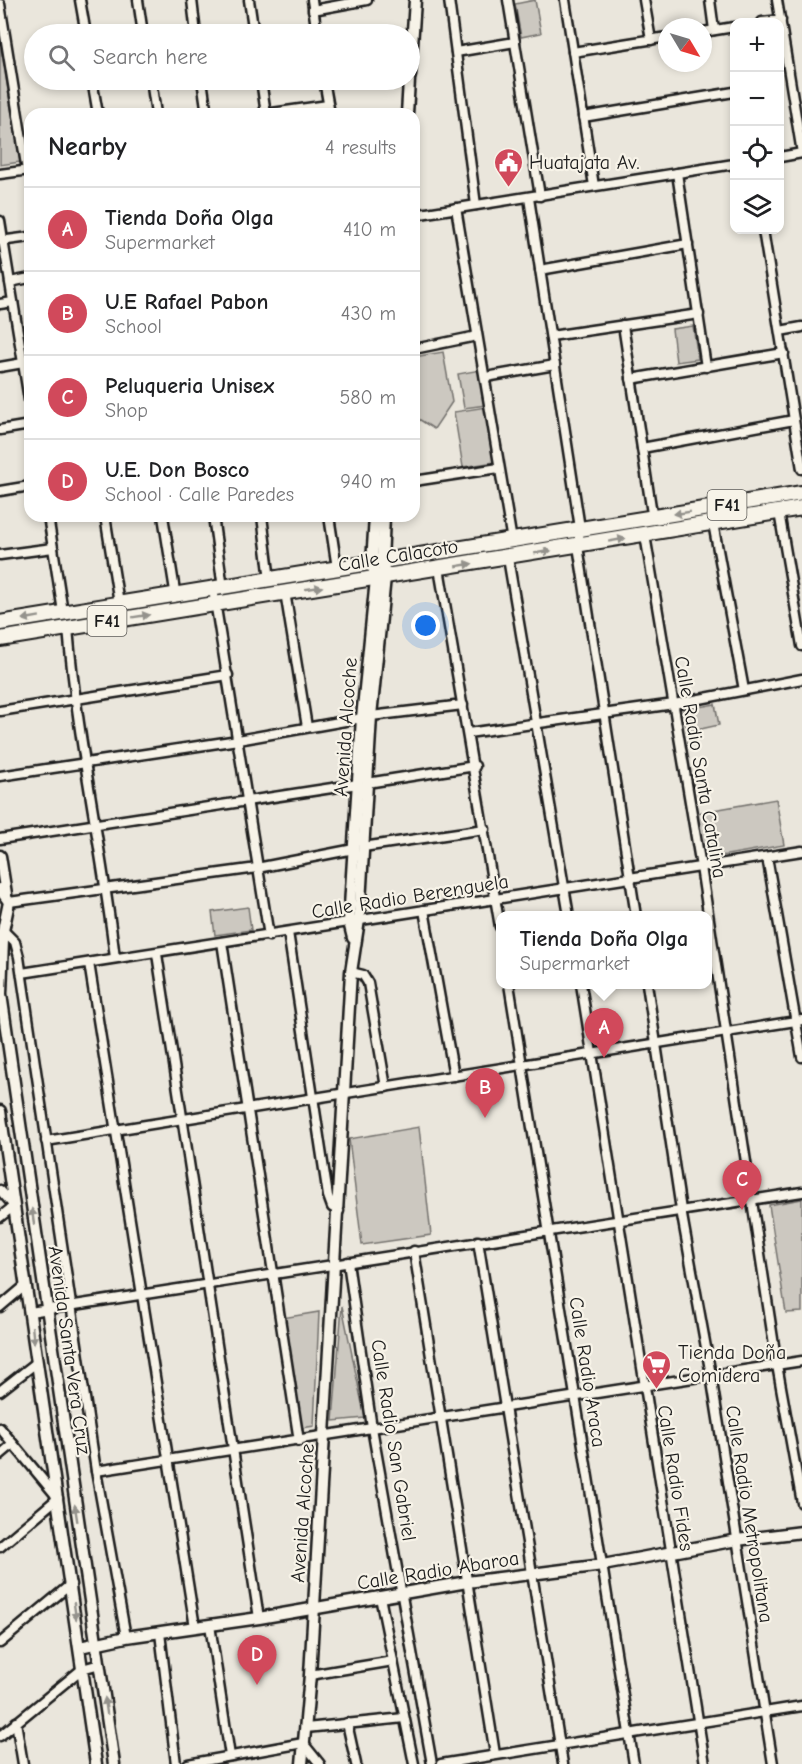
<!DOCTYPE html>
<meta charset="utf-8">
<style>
body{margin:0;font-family:"Comic Neue",sans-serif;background:#f6f6f6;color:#202124}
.controls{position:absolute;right:18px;top:18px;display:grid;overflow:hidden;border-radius:12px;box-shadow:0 3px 9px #0003}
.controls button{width:54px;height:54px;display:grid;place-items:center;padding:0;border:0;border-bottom:2px solid #e0e0e0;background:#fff;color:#202124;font:30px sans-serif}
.compass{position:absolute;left:658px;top:18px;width:54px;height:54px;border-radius:50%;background:#fff;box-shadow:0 3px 9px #0003;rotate:128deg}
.you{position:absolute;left:426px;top:626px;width:21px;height:21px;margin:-15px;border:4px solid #fff;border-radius:50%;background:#1a73e8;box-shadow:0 0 0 9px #1a73e833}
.badge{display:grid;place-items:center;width:39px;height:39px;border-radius:50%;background:#d1495b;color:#fff;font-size:20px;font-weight:700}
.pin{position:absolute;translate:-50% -50px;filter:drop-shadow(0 2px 3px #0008)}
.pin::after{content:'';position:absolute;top:32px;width:21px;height:18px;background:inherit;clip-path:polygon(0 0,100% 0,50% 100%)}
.popup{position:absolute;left:496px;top:911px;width:216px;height:78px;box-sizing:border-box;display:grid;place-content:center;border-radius:12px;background:#fff;filter:drop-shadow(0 2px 4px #0005);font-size:20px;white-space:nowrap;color:#757577}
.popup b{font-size:22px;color:#202124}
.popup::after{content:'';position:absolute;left:50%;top:100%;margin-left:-12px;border:12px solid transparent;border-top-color:#fff}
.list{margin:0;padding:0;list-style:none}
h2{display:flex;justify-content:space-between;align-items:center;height:78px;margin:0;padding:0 24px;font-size:26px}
h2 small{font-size:20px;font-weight:400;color:#757577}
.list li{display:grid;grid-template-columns:39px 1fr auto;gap:18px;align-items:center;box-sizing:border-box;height:84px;padding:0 24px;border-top:2px solid #e0e0e0}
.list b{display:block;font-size:22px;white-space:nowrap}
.list p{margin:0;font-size:20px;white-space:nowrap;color:#757577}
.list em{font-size:20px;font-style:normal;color:#757577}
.icon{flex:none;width:33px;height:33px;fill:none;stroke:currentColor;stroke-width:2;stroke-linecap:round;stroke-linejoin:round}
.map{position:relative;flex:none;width:802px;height:1764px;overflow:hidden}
.search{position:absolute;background:#fff;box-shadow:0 3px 9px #0003;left:24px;top:24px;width:396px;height:66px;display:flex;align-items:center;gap:15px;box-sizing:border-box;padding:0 21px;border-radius:33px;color:#757577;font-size:22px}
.panel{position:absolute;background:#fff;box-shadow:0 3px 9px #0003;left:24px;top:108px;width:396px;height:414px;border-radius:18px}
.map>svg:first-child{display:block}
</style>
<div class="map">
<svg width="802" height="1764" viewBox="0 0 802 1764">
<rect width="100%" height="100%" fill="#eae6dc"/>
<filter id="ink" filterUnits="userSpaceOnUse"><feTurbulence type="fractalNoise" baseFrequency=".0167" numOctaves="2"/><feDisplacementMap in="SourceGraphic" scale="12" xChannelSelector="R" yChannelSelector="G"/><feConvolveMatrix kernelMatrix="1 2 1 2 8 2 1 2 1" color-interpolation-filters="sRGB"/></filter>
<g filter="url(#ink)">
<g fill="#ccc8c0" stroke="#74726e" stroke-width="1.5">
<polygon points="535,0 541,33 521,37 515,4"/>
<polygon points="0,42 20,162 0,165"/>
<polygon points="693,326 698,359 676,362 672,329"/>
<polygon points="443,352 452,402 434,429 414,416 414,357"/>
<polygon points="480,370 486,405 464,408 458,374"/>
<polygon points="486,407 495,462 463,467 454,412"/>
<polygon points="715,704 719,725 687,732 683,710"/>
<polygon points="776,799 784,845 704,859 696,813"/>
<polygon points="248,907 251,930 215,935 212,912"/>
<polygon points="419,1127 431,1235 362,1245 349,1139"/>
<polygon points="802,1199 802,1312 786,1313 769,1205"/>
<polygon points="342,1306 365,1418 333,1421"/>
<polygon points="319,1312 314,1426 302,1428 282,1318"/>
</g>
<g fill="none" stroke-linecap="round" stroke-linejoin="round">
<defs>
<g id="minor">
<polyline points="80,0 86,34"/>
<polyline points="138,0 143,34"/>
<polyline points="192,0 196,34"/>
<polyline points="249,0 254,34"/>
<polyline points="312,0 317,34"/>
<polyline points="449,0 476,205"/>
<polyline points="508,0 540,196"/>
<polyline points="565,0 594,186"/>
<polyline points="644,0 651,40"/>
<polyline points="710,0 714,30"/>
<polyline points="777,0 802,153 780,157"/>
<polyline points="0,4 27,171"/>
<polyline points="313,10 367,0"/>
<polyline points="762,22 781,20"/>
<polyline points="703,32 734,27"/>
<polyline points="456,52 515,42"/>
<polyline points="573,52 667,37"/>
<polyline points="92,80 98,114"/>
<polyline points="151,80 156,114"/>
<polyline points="202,80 207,114"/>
<polyline points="261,80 266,114"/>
<polyline points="324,80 330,114"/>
<polyline points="265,114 328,105"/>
<polyline points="583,117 734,92"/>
<polyline points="677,173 706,367"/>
<polyline points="0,174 30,170"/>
<polyline points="529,198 580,528 578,546 636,916"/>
<polyline points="456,208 512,541"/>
<polyline points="414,215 734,164"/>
<polyline points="0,221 30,406"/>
<polyline points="763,230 802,469"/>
<polyline points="0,241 30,237"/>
<polyline points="540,270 688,244"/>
<polyline points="10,282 30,278"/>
<polyline points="0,304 13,302"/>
<polyline points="623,325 653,520"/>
<polyline points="780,331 802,327"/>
<polyline points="551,336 699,314"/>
<polyline points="414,349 477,336"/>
<polyline points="0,367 23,363"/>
<polyline points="486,377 555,365"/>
<polyline points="631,379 784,353"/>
<polyline points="0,430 30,425"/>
<polyline points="642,448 794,420"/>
<polyline points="414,481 499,468"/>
<polyline points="0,491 30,486"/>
<polyline points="779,512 802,646"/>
<polyline points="48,516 63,612"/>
<polyline points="105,516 119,603"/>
<polyline points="163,516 176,597"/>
<polyline points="213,516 223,588"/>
<polyline points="262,516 270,580"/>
<polyline points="329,516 337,568"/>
<polyline points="713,523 744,690"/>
<polyline points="645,535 701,867 777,1365 802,1503"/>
<polyline points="0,555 53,548"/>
<polyline points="508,558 569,916"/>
<polyline points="439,568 500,927"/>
<polyline points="213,589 269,936"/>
<polyline points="285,592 307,727"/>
<path d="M68,628C77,739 102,848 115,958"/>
<polyline points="0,711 228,675"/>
<polyline points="371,716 463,705"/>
<polyline points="468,733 674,704 802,679"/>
<polyline points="0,776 238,740 362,718"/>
<polyline points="367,783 475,766"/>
<polyline points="0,839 358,784"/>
<polyline points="363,847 485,829"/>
<polyline points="767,857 802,1057"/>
<polyline points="9,902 257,868 354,849"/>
<polyline points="424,910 454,1076"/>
<polyline points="4,931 15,942 19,957 96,1471 126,1637"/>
<polyline points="288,932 328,1196 332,1207 339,1211"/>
<polyline points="222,942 299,1441"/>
<polyline points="157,954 259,1618"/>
<polyline points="89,963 195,1627"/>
<polyline points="351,972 363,975 368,983 386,1087"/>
<polyline points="22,973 802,851"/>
<polyline points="509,984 634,1764"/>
<polyline points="581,984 705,1764"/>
<polyline points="647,984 681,1210 711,1375 773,1764"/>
<polyline points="46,1141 802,1020"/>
<polyline points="0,1190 14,1206 0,1217"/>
<polyline points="478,1241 563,1764"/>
<polyline points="414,1251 495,1754"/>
<polyline points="348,1262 372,1428 432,1764"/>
<polyline points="0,1307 26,1285"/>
<polyline points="30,1312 802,1192"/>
<polyline points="0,1391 36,1363"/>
<polyline points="0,1428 58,1498 0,1547"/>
<polyline points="0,1455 13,1444"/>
<polyline points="96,1471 802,1361"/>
<polyline points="380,1597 414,1764"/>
<polyline points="210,1625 230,1756"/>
<polyline points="160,1633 176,1764"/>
<polyline points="0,1643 71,1584"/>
<polyline points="310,1675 393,1661"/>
<polyline points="16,1722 23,1764"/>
<polyline points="347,1723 356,1764"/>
<polyline points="306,1728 404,1718"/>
<polyline points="0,1736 82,1669 100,1664"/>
<polyline points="188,1764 303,1743 320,1764"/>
<polyline points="441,1764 802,1706"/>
</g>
<g id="tertiary">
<polyline points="410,76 415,0"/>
<polyline points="407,114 409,80"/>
<polyline points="0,856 6,894"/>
<polyline points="0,889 9,902 0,945"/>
<polyline points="353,938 349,922 362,718 376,579 372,563 375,516"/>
<polyline points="3,940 1,994 114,1764"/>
<polyline points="0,1111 96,1764"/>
<polyline points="80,1647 126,1637 259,1618 467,1582 603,1565 737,1540 802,1532"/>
<polyline points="302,1764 310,1675 351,972 359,920 371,716 385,577 382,562 384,516"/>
</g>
<g id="primary">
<polyline points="0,623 802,493"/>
<polyline points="0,639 802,508"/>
</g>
</defs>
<use href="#minor" stroke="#1c1c1c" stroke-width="13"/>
<use href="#tertiary" stroke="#1c1c1c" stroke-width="15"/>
<use href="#primary" stroke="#1c1c1c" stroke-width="18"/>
<use href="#minor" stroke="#f7f3e8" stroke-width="8"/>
<use href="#tertiary" stroke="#f7f3e8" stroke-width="10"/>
<use href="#primary" stroke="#f7f3e8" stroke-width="14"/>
</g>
<defs><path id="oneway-solid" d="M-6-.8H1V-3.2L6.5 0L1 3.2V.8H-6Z" transform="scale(1.5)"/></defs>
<g fill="#94928c">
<use href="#oneway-solid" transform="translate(682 513) rotate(171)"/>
<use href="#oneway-solid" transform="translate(617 540) rotate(-10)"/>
<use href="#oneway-solid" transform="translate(543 552) rotate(-9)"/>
<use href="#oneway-solid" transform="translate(464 565) rotate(-9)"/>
<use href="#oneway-solid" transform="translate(314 588) rotate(-8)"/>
<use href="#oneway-solid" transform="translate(141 616) rotate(-9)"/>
<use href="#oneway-solid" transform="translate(31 618) rotate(170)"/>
<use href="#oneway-solid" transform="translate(33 1217) rotate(-98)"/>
<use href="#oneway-solid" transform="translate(33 1335) rotate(84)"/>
<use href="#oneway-solid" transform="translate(76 1513) rotate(-99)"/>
<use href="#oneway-solid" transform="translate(75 1611) rotate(82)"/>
<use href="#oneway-solid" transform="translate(106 1706) rotate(-98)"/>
</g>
</g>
<defs>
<symbol id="civic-pin" viewBox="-11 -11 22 30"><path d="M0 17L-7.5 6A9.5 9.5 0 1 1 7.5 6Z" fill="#d1495b" stroke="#f7f3e8"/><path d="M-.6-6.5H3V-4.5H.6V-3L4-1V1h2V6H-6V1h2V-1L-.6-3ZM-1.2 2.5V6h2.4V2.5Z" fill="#fff"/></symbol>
<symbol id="supermarket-pin" viewBox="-11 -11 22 30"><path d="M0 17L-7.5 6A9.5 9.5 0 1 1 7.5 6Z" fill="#d1495b" stroke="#f7f3e8"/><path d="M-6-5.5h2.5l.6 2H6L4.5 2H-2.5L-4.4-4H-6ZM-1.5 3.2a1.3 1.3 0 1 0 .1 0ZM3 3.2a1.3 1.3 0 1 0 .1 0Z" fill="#fff"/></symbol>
</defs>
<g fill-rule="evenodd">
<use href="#civic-pin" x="492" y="146" width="33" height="45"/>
<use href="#supermarket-pin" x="640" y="1348" width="33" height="45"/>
</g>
<g text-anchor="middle" stroke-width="4.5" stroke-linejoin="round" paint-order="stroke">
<g fill="#f7f3e8" stroke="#5e5c59" stroke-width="1.5">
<rect x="707.5" y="490" width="39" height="30" rx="4.5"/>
<rect x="87.5" y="606" width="39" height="30" rx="4.5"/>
</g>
<g font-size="18" font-weight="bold" fill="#1c1c1c">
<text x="727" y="511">F41</text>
<text x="107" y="627">F41</text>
</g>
<g font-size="20" fill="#1c1c1c" stroke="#f7f3e8" text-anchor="start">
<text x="529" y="169">Huatajata Av.</text>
<text x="678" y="1359">Tienda Doña<tspan x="678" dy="23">Comidera</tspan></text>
</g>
<g font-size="20" fill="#1c1c1c" stroke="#f7f3e8">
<text transform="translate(398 555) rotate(-9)" y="7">Calle Calacoto</text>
<text transform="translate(345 727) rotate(-86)" y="7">Avenida Alcoche</text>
<text transform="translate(701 767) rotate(80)" y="7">Calle Radio Santa Catalina</text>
<text transform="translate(410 896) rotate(-9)" y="7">Calle Radio Berenguela</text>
<text transform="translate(70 1350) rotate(82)" y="7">Avenida Santa Vera Cruz</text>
<text transform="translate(588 1372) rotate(81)" y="7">Calle Radio Araca</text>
<text transform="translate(394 1440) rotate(81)" y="7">Calle Radio San Gabriel</text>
<text transform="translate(676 1478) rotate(81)" y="7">Calle Radio Fides</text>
<text transform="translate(302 1513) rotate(-86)" y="7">Avenida Alcoche</text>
<text transform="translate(750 1514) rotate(81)" y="7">Calle Radio Metropolitana</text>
<text transform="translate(438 1570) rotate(-9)" y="7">Calle Radio Abaroa</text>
</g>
</g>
</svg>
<div class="controls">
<button>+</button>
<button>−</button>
<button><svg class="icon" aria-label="locate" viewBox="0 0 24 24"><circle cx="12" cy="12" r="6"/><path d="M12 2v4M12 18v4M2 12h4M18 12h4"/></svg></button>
<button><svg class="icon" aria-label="layers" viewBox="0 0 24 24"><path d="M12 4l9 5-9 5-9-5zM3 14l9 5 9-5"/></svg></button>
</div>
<svg class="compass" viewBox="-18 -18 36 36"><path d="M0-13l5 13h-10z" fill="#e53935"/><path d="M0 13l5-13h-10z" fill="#757577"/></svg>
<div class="you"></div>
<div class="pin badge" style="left:604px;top:1058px">A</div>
<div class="popup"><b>Tienda Doña Olga</b>Supermarket</div>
<div class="pin badge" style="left:485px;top:1118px">B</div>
<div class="pin badge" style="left:742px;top:1210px">C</div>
<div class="pin badge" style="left:257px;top:1685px">D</div>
<div class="search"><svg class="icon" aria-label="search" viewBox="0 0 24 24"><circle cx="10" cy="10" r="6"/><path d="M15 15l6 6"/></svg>Search here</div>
<section class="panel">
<h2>Nearby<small>4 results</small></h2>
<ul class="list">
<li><span class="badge">A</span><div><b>Tienda Doña Olga</b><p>Supermarket</p></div><em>410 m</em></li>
<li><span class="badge">B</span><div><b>U.E Rafael Pabon</b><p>School</p></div><em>430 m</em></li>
<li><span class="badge">C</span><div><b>Peluqueria Unisex</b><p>Shop</p></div><em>580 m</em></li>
<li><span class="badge">D</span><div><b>U.E. Don Bosco</b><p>School · Calle Paredes</p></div><em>940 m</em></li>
</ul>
</section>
</div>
